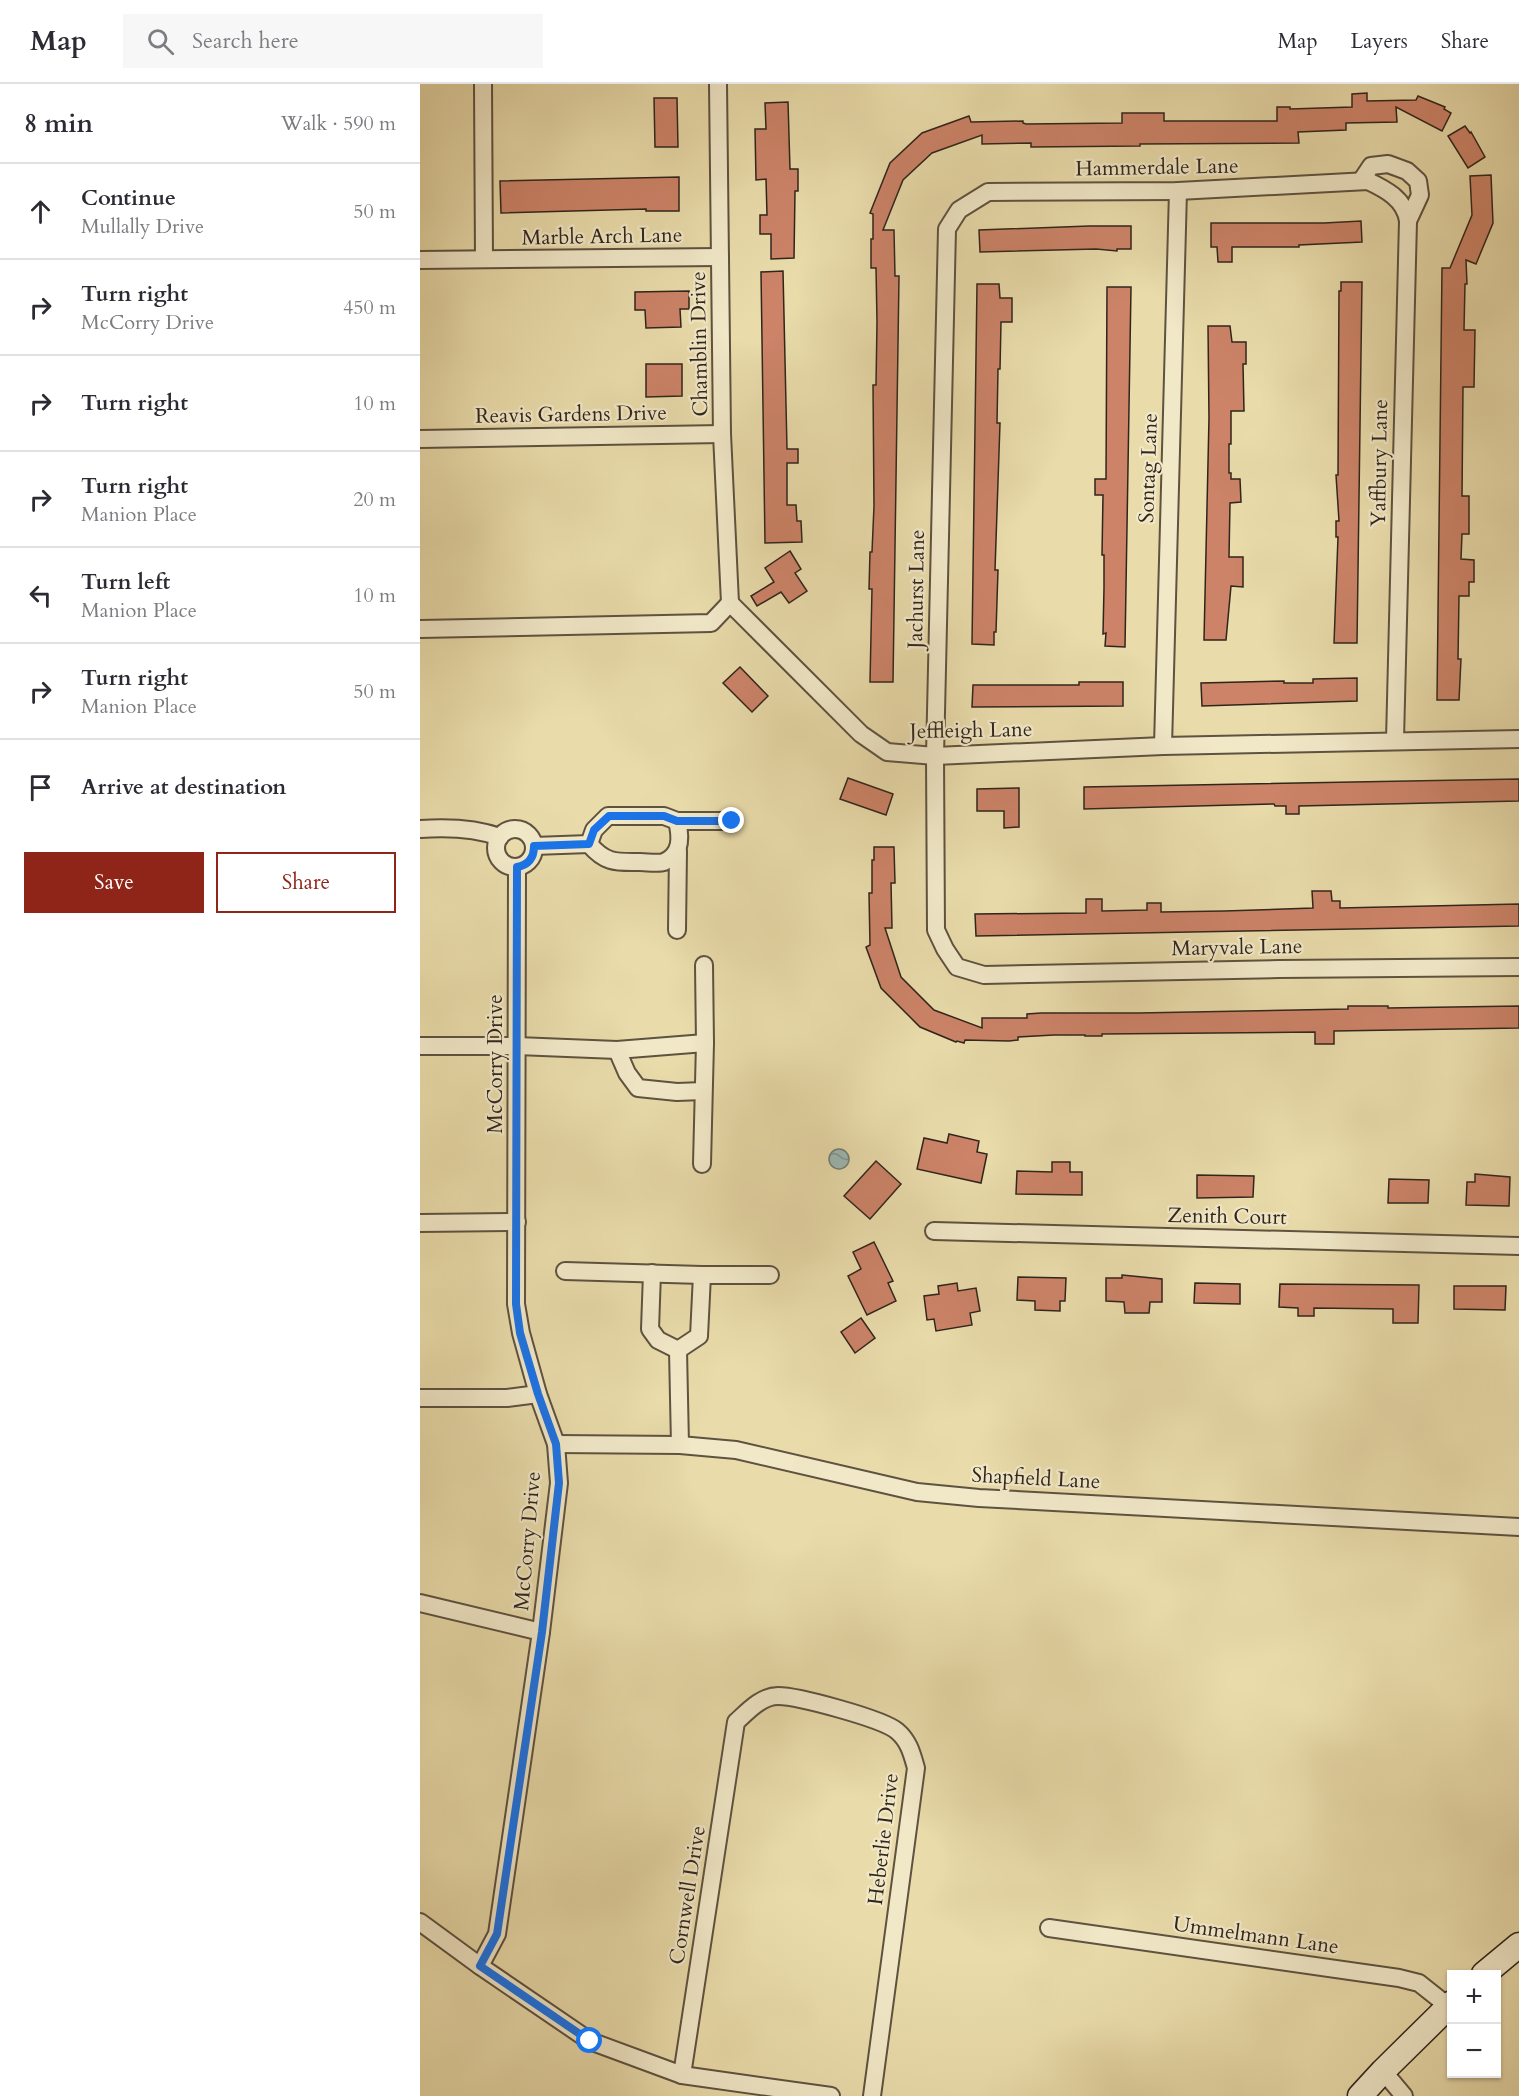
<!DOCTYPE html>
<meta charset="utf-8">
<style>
body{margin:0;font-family:Cardo,serif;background:#f7f7f7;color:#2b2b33}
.controls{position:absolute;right:18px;bottom:18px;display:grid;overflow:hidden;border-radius:0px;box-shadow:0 2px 4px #0004}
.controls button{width:54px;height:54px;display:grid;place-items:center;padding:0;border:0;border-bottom:2px solid #e1e1e2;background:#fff;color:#2b2b33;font:30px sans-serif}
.stop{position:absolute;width:18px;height:18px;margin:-14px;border:4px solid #1a73e8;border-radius:50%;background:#fff}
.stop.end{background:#1a73e8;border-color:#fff;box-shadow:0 2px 6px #0008}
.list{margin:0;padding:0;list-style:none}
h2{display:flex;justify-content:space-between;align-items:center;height:78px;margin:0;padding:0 24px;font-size:26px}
h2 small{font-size:20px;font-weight:400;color:#7c7c81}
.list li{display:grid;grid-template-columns:39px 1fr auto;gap:18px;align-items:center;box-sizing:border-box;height:96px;padding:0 24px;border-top:2px solid #e1e1e2}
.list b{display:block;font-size:22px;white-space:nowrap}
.list p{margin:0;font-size:20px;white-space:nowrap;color:#7c7c81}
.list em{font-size:20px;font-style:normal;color:#7c7c81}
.actions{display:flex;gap:12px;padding:18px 24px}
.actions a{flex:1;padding:14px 0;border:2px solid #8f2418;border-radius:0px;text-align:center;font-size:21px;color:#8f2418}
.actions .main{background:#8f2418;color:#fff}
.icon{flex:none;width:33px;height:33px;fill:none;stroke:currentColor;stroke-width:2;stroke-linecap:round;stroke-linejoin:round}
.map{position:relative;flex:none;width:1099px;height:2012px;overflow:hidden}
header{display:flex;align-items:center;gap:36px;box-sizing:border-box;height:84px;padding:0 30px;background:#fff;border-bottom:2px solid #e1e1e2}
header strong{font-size:28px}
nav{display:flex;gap:33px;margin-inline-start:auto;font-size:21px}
.search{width:420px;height:54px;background:#f7f7f7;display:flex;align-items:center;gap:15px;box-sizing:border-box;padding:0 21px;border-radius:0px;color:#7c7c81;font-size:22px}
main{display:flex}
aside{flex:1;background:#fff}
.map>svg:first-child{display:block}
</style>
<header>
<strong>Map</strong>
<div class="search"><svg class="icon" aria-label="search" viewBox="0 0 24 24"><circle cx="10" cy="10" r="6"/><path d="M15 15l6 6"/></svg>Search here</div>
<nav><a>Map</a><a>Layers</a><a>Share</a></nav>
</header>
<main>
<aside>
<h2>8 min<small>Walk · 590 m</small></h2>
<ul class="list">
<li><svg class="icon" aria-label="ahead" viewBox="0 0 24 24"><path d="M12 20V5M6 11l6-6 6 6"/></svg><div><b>Continue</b><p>Mullally Drive</p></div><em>50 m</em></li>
<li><svg class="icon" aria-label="right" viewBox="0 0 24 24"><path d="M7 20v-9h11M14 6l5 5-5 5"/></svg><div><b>Turn right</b><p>McCorry Drive</p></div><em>450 m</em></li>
<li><svg class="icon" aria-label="right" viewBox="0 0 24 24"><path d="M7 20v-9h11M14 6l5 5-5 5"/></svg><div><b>Turn right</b></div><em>10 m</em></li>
<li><svg class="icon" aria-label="right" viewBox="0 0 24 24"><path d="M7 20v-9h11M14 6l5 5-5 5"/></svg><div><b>Turn right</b><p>Manion Place</p></div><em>20 m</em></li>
<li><svg class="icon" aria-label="left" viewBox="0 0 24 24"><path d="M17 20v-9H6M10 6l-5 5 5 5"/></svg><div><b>Turn left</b><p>Manion Place</p></div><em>10 m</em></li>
<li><svg class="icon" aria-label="right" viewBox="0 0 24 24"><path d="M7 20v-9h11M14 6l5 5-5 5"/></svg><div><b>Turn right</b><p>Manion Place</p></div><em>50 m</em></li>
<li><svg class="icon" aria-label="arrive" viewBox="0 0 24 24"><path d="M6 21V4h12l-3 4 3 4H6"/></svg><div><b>Arrive at destination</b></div></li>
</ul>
<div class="actions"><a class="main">Save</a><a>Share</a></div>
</aside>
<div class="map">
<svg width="1099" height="2012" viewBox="0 0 1099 2012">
<defs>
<pattern id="water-waves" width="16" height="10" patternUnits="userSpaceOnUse" patternTransform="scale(1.5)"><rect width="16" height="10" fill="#9db8b5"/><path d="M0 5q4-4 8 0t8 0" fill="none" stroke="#809592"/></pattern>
</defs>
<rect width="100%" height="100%" fill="#e9dbaa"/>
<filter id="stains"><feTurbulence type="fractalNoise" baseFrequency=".00333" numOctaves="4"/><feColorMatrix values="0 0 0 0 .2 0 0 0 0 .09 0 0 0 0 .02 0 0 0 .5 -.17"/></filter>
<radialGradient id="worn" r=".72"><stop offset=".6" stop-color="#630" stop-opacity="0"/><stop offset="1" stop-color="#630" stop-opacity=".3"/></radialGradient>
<circle fill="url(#water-waves)" stroke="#717d78" stroke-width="1.5" cx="419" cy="1075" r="10"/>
<g fill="#cc8368" stroke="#30251c" stroke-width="1.5">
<polygon points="947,9 947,17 996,16 998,12 1025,23 1024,25 1031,29 1022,47 976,23 977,38 926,39 926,46 878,48 879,59 720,60 720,62 611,63 611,59 562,60 562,51 512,69 483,96 463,146 474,146 475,192 479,192 473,598 450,598 452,505 449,505 450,468 452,468 454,422 453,301 456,301 457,238 456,184 451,184 451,155 453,155 453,130 450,129 470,79 502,49 549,32 551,38 603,37 603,39 606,40 702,39 702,29 744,29 744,37 857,37 857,23 870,23 870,25 932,23 932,10"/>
<polygon points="234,14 257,14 258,63 235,63"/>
<polygon points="368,18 370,85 378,85 378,107 375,107 374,174 351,175 351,150 340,150 340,131 347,131 346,95 336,96 335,45 346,45 345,19"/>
<polygon points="1045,42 1050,49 1051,48 1065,73 1048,84 1028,52"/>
<polygon points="1071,91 1073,139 1056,180 1046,176 1047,200 1045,200 1044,246 1055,246 1054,303 1043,303 1042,412 1049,412 1049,450 1042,450 1041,475 1054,476 1054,498 1049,498 1049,512 1039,512 1038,575 1041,575 1039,616 1017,616 1022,184 1030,184 1052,131 1050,92"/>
<polygon points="259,93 259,127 226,127 226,125 81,129 80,97"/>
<polygon points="941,137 942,158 879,161 879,163 812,163 812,178 798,178 797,163 791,163 791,139 904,139"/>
<polygon points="669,142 711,142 711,165 697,165 697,167 676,165 560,168 559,146"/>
<polygon points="363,187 367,365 378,365 378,379 367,379 367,421 376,421 377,437 381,437 382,458 345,459 341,188"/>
<polygon points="921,198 942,198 937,559 914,559 918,453 916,453 916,437 919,437 916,391 918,391 919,207 921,207"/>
<polygon points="557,200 579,200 580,214 592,214 592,238 581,238 580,285 578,285 577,339 580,339 575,486 578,486 576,548 574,548 574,561 552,560"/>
<polygon points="687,203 711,203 705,563 685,562 686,549 683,550 684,504 684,471 682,471 683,411 675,411 675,395 686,395"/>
<polygon points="269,207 269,225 260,225 261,243 226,244 225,226 215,226 215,208"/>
<polygon points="788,242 810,242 812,258 826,258 826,280 823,280 824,327 811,327 811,360 809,360 809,389 811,389 811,395 820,395 821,418 810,419 809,473 823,473 823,503 811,502 806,556 784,556 789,334"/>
<polygon points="226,280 262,280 262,312 226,313"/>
<polygon points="370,467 381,485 375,489 387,507 369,519 361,508 337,522 331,512 354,498 345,484"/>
<polygon points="320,583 348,612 332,628 303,599"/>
<polygon points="937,594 937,617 782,622 781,599 864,597 864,599 893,599 893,595"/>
<polygon points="659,598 703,598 703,622 552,623 553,601 659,601"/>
<polygon points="428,694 473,710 466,731 420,715"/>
<polygon points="1099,695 1099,717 879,722 879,730 866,730 866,722 855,722 854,720 664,725 664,703"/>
<polygon points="599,704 599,743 584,744 584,727 557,727 557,705"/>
<polygon points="454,763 474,763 475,799 471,799 472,844 465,844 481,893 514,926 562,944 562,934 607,934 607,930 621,929 718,929 928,925 928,922 968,922 968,924 1099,922 1099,944 914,947 914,960 895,960 895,948 682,950 682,952 665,952 665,951 634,951 598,953 598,956 589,957 545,956 544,959 537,957 536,958 500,943 461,904 446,863 450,861 449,809 452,809 452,776 454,776"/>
<polygon points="892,807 911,807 912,817 920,817 920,824 1099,820 1099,842 556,852 555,830 666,829 666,815 682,815 682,827 727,826 727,819 741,819 741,828 804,827 893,824"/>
<polygon points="529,1050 559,1057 557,1068 567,1070 561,1099 497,1085 504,1054 527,1059"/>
<polygon points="456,1077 481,1100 450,1135 424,1112"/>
<polygon points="632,1078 650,1078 650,1088 662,1088 662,1111 596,1110 597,1087 632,1088"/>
<polygon points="1055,1090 1090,1093 1089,1122 1046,1121 1047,1098 1055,1098"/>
<polygon points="777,1091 834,1092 833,1113 777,1114"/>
<polygon points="969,1095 1009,1096 1008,1119 968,1119"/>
<polygon points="454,1158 473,1197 468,1199 476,1217 447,1231 428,1192 441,1185 433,1168"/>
<polygon points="702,1191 742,1195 742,1218 730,1218 729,1229 705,1229 704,1218 686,1217 686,1194 702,1194"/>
<polygon points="598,1193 646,1194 645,1217 640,1217 640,1227 615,1226 615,1217 597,1216"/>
<polygon points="537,1199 538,1207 556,1204 560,1227 550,1229 552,1241 516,1247 514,1235 507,1236 504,1212 519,1210 518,1202"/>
<polygon points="775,1199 820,1200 820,1220 774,1219"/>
<polygon points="860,1200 999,1201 998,1239 973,1239 973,1225 894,1224 894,1232 878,1232 878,1224 859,1223"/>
<polygon points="1034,1202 1086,1202 1085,1226 1034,1225"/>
<polygon points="441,1234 455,1254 435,1269 421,1248"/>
</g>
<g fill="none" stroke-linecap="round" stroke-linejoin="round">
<defs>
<g id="minor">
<polyline points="63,0 64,175"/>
<polyline points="298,0 302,350 310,519"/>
<polyline points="941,97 951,82 968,80 987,87 998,97 1000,111 988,137"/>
<polyline points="0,176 300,173"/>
<polyline points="0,355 302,350"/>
<polyline points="0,545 291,539 310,519 441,650 467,668 515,672 743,662 1099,655"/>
<path d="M975,656L988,137C985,115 965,105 948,97L758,107L568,108L539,126L527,145L515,672L516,846L525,865L537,883L564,891L859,885L1099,883"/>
<polyline points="743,662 758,107"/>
<polyline points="257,737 312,737"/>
<path d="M0,745C27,743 55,744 80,753"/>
<circle cx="95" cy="764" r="19"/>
<path d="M114,762L169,760L174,746L188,732H244L257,737C261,753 262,770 244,778C238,780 227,778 220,778C197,778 186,780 169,760"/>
<polyline points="257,846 258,767"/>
<polyline points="0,962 97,962 197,966 285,959"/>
<polyline points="197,966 207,989 218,1004 257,1008 283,1007"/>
<polyline points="282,1080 285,959 284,881"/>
<polyline points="0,1139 97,1138"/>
<polyline points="514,1147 1099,1162"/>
<polyline points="145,1187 282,1191 350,1191"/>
<polyline points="232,1189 230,1245 238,1256 258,1266"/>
<polyline points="258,1266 260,1361"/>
<polyline points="258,1266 279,1252 282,1191"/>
<polyline points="0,1314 87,1314 118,1310"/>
<polyline points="136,1360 260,1361 316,1366 497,1408 559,1414 1099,1443"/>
<polyline points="0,1519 121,1548"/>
<polyline points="0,1838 60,1882 170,1957 262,1991 411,2012"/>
<polyline points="629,1844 979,1894 999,1899 1028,1922"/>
<polyline points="60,1882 77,1850 121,1548 139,1399 136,1360 118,1310 101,1249 96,1220 97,783"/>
<polyline points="963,1987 984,2012"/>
<path d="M262,1991L316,1638C327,1628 341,1612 358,1612C378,1612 463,1635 477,1647C489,1657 492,1670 496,1684L452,2012"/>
</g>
<g id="secondary">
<polyline points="1064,1890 1099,1861"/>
<polyline points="940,2012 963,1987 1032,1919"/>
</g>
</defs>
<use href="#minor" stroke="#5e5240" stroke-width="20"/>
<use href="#secondary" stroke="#30251c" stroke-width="27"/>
<use href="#minor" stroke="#f1e8c8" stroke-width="16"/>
<use href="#secondary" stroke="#f1e8c8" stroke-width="24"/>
</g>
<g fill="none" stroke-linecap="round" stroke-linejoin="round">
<path stroke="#1a73e8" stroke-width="8" d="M170,1957L60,1882L77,1850L122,1548L139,1399L136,1360L118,1310L100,1249L96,1220L97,783C108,781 114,774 114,762L169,760L174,746L189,732H244L257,737H312"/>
</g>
<g text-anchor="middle" stroke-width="4.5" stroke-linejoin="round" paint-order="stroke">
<g font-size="21" fill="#30251c" stroke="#f1e8c8">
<text transform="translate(737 83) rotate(-1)" y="7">Hammerdale Lane</text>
<text transform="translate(182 152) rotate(-1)" y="7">Marble Arch Lane</text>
<text transform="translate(279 260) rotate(-91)" y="7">Chamblin Drive</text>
<text transform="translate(151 330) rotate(-1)" y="7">Reavis Gardens Drive</text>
<text transform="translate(959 379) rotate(-89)" y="7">Yaffbury Lane</text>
<text transform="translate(728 384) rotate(-88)" y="7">Sontag Lane</text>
<text transform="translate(496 505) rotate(-89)" y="7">Jachurst Lane</text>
<text transform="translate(551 646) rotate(-1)" y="7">Jeffleigh Lane</text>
<text transform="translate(817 863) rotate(-1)" y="7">Maryvale Lane</text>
<text transform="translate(75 980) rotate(-90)" y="7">McCorry Drive</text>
<text transform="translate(807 1132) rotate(1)" y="7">Zenith Court</text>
<text transform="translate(616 1394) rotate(3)" y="7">Shapfield Lane</text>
<text transform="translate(107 1457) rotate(-85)" y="7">McCorry Drive</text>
<text transform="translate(463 1755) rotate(-83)" y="7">Heberlie Drive</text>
<text transform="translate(267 1811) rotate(-81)" y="7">Cornwell Drive</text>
<text transform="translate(836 1851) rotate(8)" y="7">Ummelmann Lane</text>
</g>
</g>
<rect width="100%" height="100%" filter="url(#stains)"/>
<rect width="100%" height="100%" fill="url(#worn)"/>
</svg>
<div class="controls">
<button>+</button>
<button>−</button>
</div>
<div class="stop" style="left:170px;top:1957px"></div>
<div class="stop end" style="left:312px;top:737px"></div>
</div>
</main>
